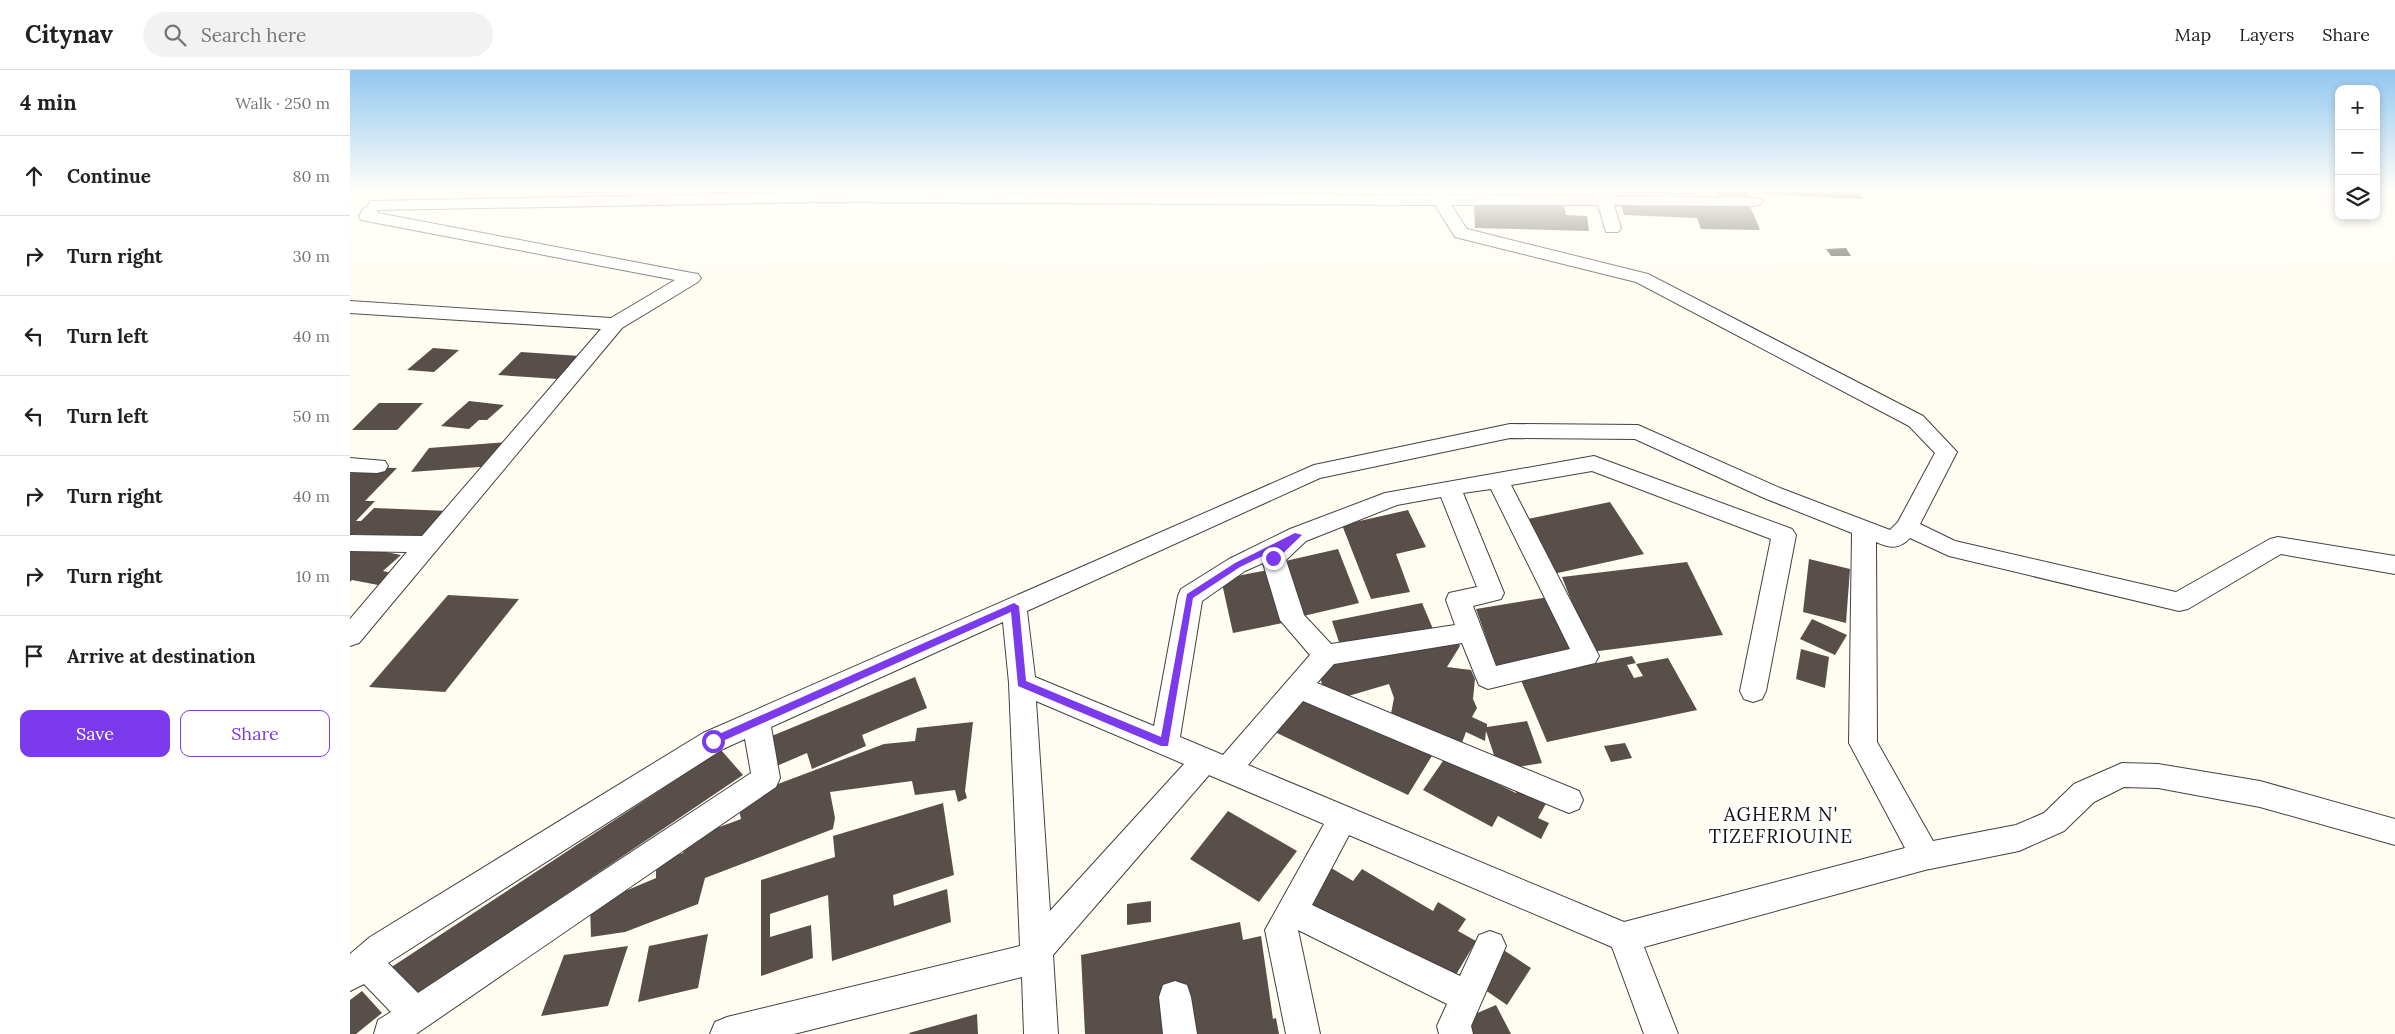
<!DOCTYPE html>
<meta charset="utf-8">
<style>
body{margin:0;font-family:Lora,serif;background:#f2f2f2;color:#222}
.controls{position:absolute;right:15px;top:15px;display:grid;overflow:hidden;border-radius:10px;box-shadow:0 2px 8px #0003}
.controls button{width:45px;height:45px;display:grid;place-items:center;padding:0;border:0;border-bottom:1px solid #e0e0e0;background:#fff;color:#222;font:25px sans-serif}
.stop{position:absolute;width:15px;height:15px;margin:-11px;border:4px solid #7c3aed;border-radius:50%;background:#fff}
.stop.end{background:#7c3aed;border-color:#fff;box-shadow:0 1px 5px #0008}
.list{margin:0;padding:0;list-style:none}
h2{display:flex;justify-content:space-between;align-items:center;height:65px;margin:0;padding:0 20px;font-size:21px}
h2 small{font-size:16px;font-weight:400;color:#767676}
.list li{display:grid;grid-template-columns:32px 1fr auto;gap:15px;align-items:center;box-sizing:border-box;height:80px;padding:0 20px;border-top:1px solid #e0e0e0}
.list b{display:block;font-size:19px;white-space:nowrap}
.list em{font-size:16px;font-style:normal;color:#767676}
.actions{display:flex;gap:10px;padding:15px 20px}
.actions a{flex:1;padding:11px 0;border:1px solid #7c3aed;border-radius:10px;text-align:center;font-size:18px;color:#7c3aed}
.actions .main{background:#7c3aed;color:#fff}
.icon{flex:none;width:28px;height:28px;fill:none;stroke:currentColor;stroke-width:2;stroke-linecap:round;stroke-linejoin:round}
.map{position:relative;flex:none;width:2045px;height:964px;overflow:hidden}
header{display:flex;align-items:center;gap:30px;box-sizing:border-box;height:70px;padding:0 25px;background:#fff;border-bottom:1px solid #e0e0e0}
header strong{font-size:24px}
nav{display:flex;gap:28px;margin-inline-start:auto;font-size:18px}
.search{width:350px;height:45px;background:#f2f2f2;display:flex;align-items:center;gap:12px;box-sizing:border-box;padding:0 18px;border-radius:28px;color:#767676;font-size:19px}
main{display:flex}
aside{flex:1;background:#fff}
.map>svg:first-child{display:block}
</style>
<header>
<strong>Citynav</strong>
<div class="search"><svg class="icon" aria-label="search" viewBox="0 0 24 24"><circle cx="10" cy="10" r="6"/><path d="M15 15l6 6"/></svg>Search here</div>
<nav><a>Map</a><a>Layers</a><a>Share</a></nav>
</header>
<main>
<aside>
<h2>4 min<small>Walk · 250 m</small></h2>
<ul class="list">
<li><svg class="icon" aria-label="ahead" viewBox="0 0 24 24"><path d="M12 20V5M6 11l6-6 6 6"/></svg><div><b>Continue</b></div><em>80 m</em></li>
<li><svg class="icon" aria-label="right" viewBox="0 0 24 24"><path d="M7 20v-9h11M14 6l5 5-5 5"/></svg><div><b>Turn right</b></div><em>30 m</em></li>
<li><svg class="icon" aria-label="left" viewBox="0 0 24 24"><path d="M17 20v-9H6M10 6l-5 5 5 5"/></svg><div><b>Turn left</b></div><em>40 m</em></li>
<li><svg class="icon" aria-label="left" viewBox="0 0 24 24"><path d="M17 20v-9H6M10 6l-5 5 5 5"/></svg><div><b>Turn left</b></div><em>50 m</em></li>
<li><svg class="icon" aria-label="right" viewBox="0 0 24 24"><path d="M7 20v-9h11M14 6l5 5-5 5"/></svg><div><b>Turn right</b></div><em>40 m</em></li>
<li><svg class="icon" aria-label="right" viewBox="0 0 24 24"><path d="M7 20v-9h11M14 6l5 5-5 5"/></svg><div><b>Turn right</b></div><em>10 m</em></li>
<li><svg class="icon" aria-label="arrive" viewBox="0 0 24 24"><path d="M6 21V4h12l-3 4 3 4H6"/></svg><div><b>Arrive at destination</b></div></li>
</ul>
<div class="actions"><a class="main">Save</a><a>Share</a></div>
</aside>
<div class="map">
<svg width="2045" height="964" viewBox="0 0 2045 964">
<rect width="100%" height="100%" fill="#fffcf1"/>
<g fill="#594f4a">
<polygon points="230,120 289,120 289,122 227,124"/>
<polygon points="358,120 438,120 459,122 456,126 350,130"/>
<polygon points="1249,120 1344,120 1345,125 1249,122"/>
<polygon points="1366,120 1397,120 1399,126 1368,125"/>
<polygon points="1407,120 1508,120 1512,129 1408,124"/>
<polygon points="1124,133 1214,135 1216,145 1237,146 1239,161 1125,158"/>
<polygon points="1271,135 1400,136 1410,160 1351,159 1347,148 1274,145"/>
<polygon points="1496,178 1501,186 1481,186 1476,179"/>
<polygon points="83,278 109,280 84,302 57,300"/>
<polygon points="171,282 230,286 208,309 148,305"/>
<polygon points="119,331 154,335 137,350 129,350 119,359 91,356"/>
<polygon points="29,333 73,333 47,360 2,360"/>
<polygon points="158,372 143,396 61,402 79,378"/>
<polygon points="7,397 47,398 15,431 25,431 6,451 11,451 24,438 99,441 75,467 0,464 0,404"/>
<polygon points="1260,432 1294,484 1203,504 1173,450"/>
<polygon points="1058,440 1076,477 1046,484 1060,522 1021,529 992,455"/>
<polygon points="6,476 51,485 33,501 42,503 28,515 2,510 0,512 0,480"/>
<polygon points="988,479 1009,533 949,547 931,492"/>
<polygon points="1459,489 1500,499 1496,553 1453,542"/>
<polygon points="1337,492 1373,565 1241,582 1212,507"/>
<polygon points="923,499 938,552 883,563 871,509"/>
<polygon points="98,525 169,529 95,622 19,617"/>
<polygon points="1199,527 1223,583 1146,596 1126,539"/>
<polygon points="1072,533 1083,559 991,578 982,551"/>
<polygon points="1462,549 1497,565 1485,585 1450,569"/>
<polygon points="1104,564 1110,576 1097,597 1121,600 1125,609 1123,629 1127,638 1122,647 1137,654 1137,657 1177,651 1192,693 1149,700 1136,661 1135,671 1116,662 1110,678 1088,676 1058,725 908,654 933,620 1024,662 1025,659 1039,654 1044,628 1039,614 995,627 973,617 965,593"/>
<polygon points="1451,579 1479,587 1475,618 1446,609"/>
<polygon points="1282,586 1286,593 1277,595 1284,608 1293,606 1286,594 1318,588 1347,640 1197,672 1170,608"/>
<polygon points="565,607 577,638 512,665 516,676 462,699 457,683 408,704 400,675"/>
<polygon points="623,652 615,721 617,728 608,732 605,720 565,725 562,711 480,722 485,748 483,759 355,808 348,834 275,862 241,867 240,836 306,808 306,793 333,783 337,769 391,749 388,735 391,728 534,674 565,671 567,658"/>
<polygon points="1275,673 1282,688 1261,692 1254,676"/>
<polygon points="371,680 393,705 49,937 31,904"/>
<polygon points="1095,688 1166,723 1176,705 1198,730 1188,748 1199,753 1191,769 1148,746 1142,757 1073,720"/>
<polygon points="593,733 604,805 543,825 544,836 597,819 601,852 482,891 478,825 420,844 420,867 461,855 463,888 411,906 411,810 485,787 483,766"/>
<polygon points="878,741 947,781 909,832 840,789"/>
<polygon points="963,787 1003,811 1012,799 1083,841 1088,832 1116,849 1108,861 1126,871 1094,925 934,826"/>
<polygon points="801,831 801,852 777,855 777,834"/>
<polygon points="890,852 893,870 911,866 923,949 926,948 929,964 735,964 731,885"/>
<polygon points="358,864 348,918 288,932 299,876"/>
<polygon points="1146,875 1181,898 1157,935 1122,911"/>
<polygon points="278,876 258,936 191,946 214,885"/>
<polygon points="12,921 32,943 6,964 0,964 0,930"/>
<polygon points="1146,935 1161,964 1093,964 1090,959"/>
<polygon points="627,944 628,964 560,964 559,963"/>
</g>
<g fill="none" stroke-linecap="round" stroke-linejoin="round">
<defs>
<g id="minor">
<path d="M1082,120H1098V125L1245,126L1244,120H1260L1262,126L1411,128L1413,131L1411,134L1405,136L1264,135L1271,158L1268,162H1256L1248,135H1101L1117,159L1298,204L1573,346L1607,382L1570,454L1605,471L1826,522L1920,469L1928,467L2045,486V504L1931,484L1838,539L1829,541L1599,486L1560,468C1548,480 1540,478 1526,472L1527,672L1583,771L1666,755L1694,743L1724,714L1772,693L1808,694L1910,711L2045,749V775L1910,737L1808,718L1774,717L1744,732L1714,761L1669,781L1575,800L1294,877L1328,964H1294L1262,877L999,765L962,835L1110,906L1129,865L1140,861L1151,865L1156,876L1121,956L1123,964H1089L1087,956L1097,934L948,860L970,964H936L915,860L974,754L859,705L703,885L708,964H674L672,907L444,964H360L365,952L377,947L670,876L659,613L653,552L421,657L430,708L426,717L66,964H24L28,950L41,942L14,914L0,921V884L20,867L353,663L964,395L1160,354L1288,355L1430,418L1540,460L1548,452L1585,383L1559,356L1286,212L1105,167L1085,135L472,132L27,140L28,143L342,203L348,204L351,208L348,212L272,258L9,573L0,576V549L57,482L0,481V465L72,466L251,259L0,243V231L261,248L325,210L11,150L9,146L14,138L19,137L18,135L20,131L472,122L1082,125ZM1160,368L1285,369L1414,428L1502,463L1499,673L1555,778L1274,852L898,695L953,631L1209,739L1219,743L1229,739L1233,730L1229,721L967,613L984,594L1112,573L1129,615L1138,619L1245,593L1249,586L1161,415L1242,401L1421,469L1390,621L1394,629L1403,632L1412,629L1416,621L1446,465L1442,459L1244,386L1035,423L940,459L879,489L831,519L828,526L804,656L685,607L677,541L970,408ZM1141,419L1220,579L1146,596L1123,536L1151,529L1154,523L1113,423ZM1091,427L1127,517L1099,523L1096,530L1105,555L981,574L954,545L936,490L956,471L1047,435ZM913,493L930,550L960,585L873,685L830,667L852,531L895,501ZM686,631L834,694L700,841ZM395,669L401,703L68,923L38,893L373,679Z"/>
<polygon points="0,388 35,391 38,396 35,401 27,403 0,402"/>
<polygon points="825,911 837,915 841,927 847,964 813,964 809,927 813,915"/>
</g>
</defs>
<use href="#minor" stroke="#424242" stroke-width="2"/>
<use href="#minor" fill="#fff" fill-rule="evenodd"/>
</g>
<linearGradient id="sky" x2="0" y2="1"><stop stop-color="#91c7f0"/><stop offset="0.47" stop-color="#fffef9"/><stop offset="1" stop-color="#fffef9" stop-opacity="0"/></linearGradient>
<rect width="2045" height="255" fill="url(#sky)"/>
<polygon fill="#7c3aed" points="945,463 952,465 926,490 919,488 929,478 890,497 843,528 818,676 811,676 668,616 661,542 366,674 363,675 358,671 360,668 664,533 669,536 676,611 811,667 837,524 885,493"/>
<g text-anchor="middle" stroke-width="5" stroke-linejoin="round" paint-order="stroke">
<g font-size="19" letter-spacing="1" fill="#0f0f0f" stroke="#fff">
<text x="1431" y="751">AGHERM N'<tspan x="1431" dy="22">TIZEFRIOUINE</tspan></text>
</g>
</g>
</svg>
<div class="controls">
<button>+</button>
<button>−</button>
<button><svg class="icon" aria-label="layers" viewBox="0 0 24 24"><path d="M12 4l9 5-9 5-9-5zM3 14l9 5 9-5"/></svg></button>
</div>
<div class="stop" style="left:363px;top:671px"></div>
<div class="stop end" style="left:923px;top:488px"></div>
</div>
</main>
